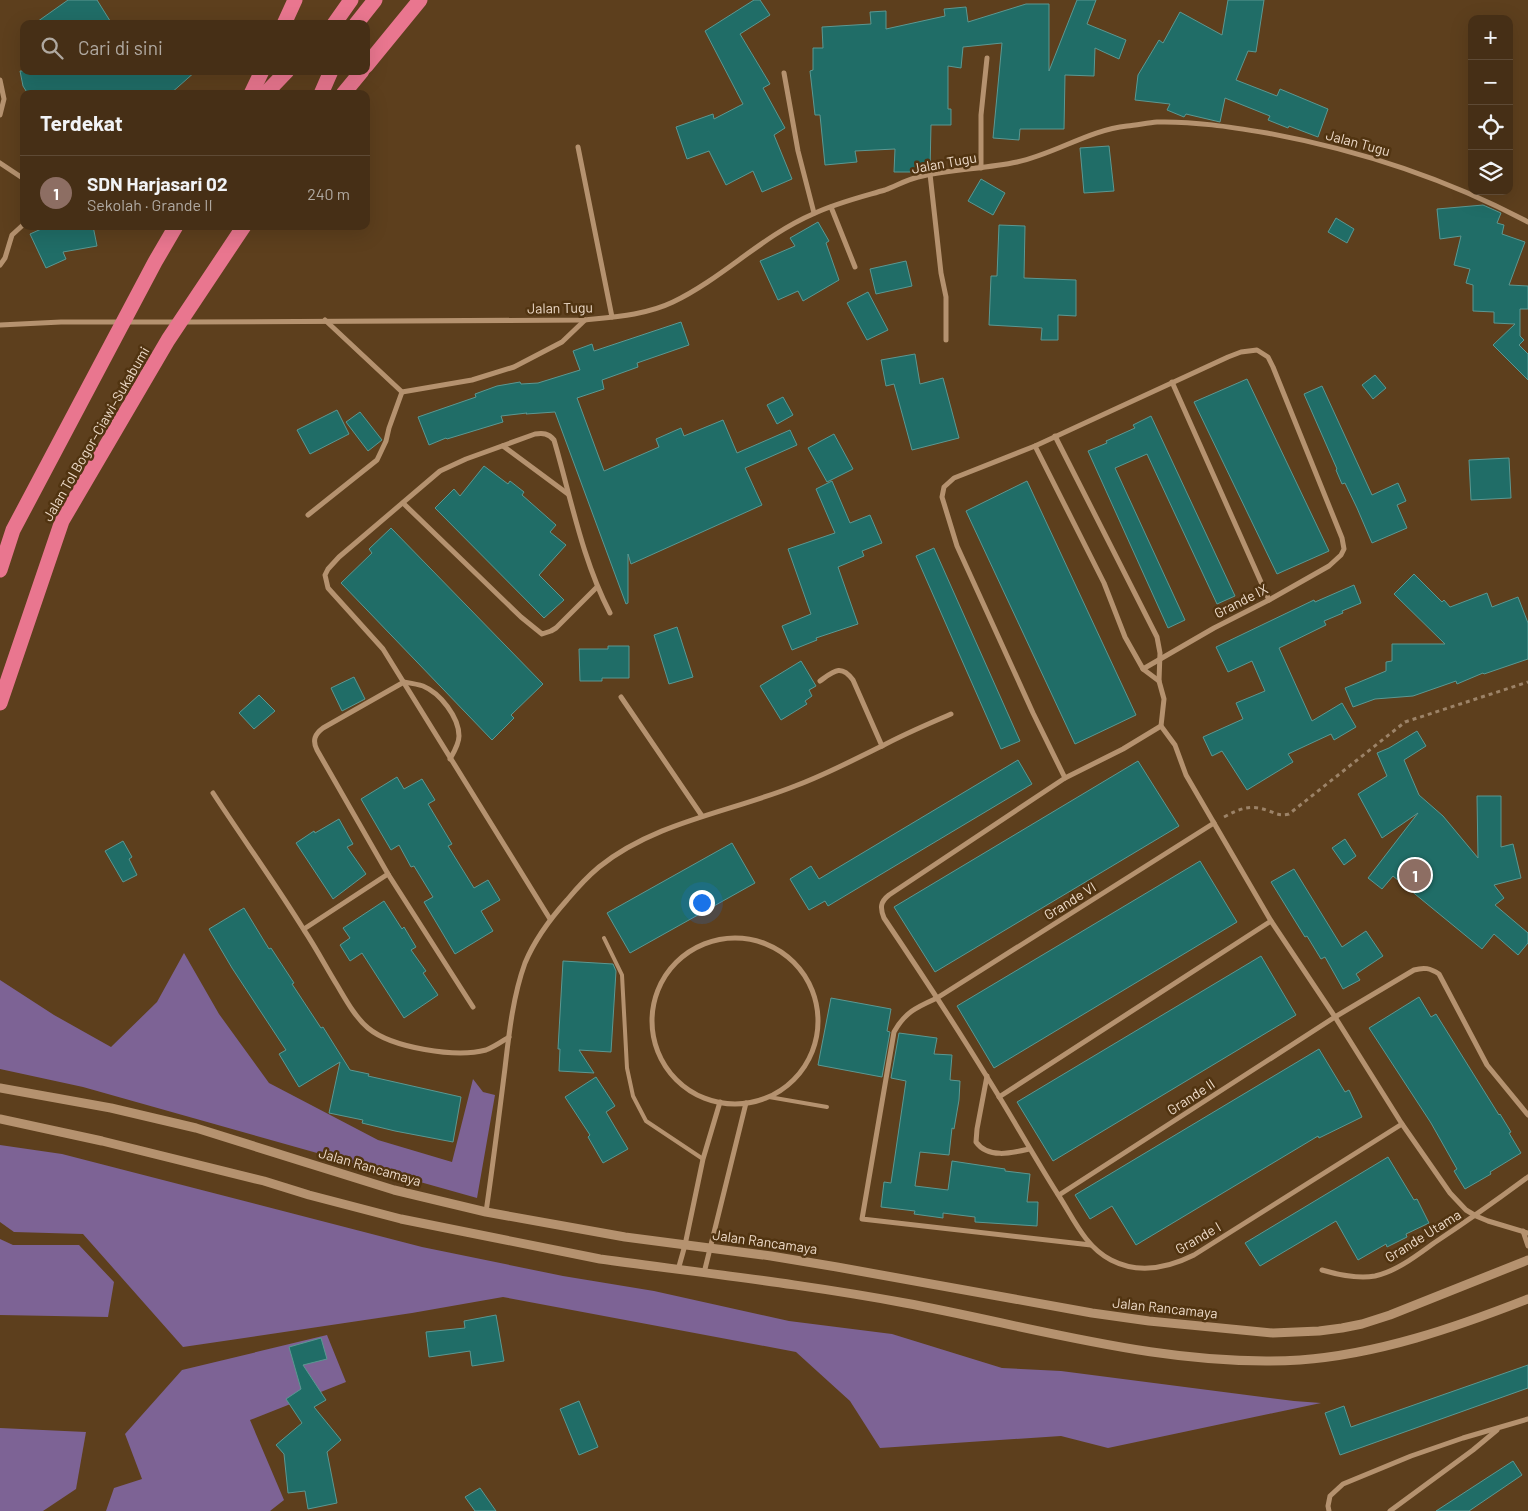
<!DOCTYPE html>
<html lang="id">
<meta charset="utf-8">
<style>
body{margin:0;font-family:Barlow,sans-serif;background:#4d371f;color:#f1f3f6}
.controls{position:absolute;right:15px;top:15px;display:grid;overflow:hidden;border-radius:10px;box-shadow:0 5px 20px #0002}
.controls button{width:45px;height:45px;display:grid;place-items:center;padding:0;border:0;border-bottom:1px solid #5e4a35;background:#462f16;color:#f1f3f6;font:25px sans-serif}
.you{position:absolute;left:701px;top:902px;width:18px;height:18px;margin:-12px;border:4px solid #fff;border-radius:50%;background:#1a73e8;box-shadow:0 0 0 8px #1a73e833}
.badge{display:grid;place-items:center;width:32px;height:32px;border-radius:50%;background:#7ebef9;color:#fff;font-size:16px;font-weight:700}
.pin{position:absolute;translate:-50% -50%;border:2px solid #fff;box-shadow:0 1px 5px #0006}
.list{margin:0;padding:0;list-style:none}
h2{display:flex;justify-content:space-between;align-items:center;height:65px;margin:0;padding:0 20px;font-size:21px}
h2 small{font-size:16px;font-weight:400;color:#b0a9a1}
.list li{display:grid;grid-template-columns:32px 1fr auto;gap:15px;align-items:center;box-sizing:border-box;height:75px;padding:0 20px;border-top:1px solid #5e4a35}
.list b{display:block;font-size:19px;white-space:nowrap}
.list p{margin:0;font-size:16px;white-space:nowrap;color:#b0a9a1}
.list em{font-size:16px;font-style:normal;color:#b0a9a1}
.icon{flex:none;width:28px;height:28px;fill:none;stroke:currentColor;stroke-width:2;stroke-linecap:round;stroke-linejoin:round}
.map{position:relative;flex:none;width:1528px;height:1511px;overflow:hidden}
.search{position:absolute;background:#462f16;box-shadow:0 5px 20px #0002;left:20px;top:20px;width:350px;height:55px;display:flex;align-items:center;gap:12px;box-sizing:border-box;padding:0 18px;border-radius:10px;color:#b0a9a1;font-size:19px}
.panel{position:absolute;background:#462f16;box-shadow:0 5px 20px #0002;left:20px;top:90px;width:350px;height:140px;border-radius:10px}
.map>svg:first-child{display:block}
</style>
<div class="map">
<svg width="1528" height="1511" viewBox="0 0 1528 1511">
<rect width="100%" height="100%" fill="#5d3f1d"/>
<g fill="#7d6395">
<polygon points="184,953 219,1014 269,1083 378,1140 452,1162 473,1079 483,1092 495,1095 477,1198 83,1087 0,1069 0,980 54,1015 111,1047 157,1002"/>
<polygon points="0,1145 62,1154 422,1247 563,1276 654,1291 789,1321 892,1334 1002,1368 1061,1371 1294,1401 1321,1403 1108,1448 1061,1436 880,1448 850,1401 796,1352 503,1297 412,1313 183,1347 83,1234 14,1232 0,1222"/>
<polygon points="0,1239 13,1245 79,1245 114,1282 108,1317 0,1315"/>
<polygon points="327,1335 346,1382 250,1420 284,1500 270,1511 106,1511 114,1488 142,1479 125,1434 182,1370"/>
<polygon points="0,1428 86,1432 76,1489 43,1511 0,1511"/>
</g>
<g fill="#206d67" stroke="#5b9892">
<polygon points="68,0 97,0 112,24 34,24"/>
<polygon points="754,0 760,0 770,15 740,34 770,84 763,88 785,128 774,135 792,179 762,192 753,171 726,185 709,151 687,159 676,127 713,114 714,119 743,104 705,31"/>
<polygon points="1077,0 1096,0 1087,24 1126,40 1119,59 1095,48 1094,76 1065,75 1064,129 1020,129 1019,140 993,138 1002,43 963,47 961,68 948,66 948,109 951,109 951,125 931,125 930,170 920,172 894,172 895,149 855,151 857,162 825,165 820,115 815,115 810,71 813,70 813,48 823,48 822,27 871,24 870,12 886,11 886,29 945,16 944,9 966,7 968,22 1026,4 1049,4 1049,71"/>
<polygon points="1228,0 1264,0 1256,52 1248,51 1236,80 1277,96 1280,89 1328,109 1318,137 1289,126 1288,128 1268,120 1270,116 1225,98 1220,122 1186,114 1184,117 1167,110 1170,104 1135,100 1138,75 1159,40 1163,43 1180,12 1222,35"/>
<polygon points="20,71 196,71 170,94 28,94 23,86"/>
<polygon points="1109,146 1114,191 1084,193 1080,148"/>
<polygon points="981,179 1005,193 993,215 968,201"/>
<polygon points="1483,205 1501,213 1497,223 1504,225 1502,234 1525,242 1509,285 1528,286 1528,309 1520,309 1520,336 1524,340 1519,345 1528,354 1528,380 1493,345 1515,324 1494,323 1494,312 1473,311 1473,285 1466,283 1470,269 1454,265 1461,236 1440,239 1437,209"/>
<polygon points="1336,218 1354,229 1347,243 1328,232"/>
<polygon points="818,222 829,241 826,243 839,280 803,301 798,291 778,300 760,261 795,246 790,238"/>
<polygon points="999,225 1025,226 1024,278 1076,280 1076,316 1058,315 1058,340 1041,340 1042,328 989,325 991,276 997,276"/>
<polygon points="48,226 93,226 97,246 63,252 66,259 46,268 30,234"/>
<polygon points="906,261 912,286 876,294 870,269"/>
<polygon points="868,292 888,330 867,340 847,303"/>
<polygon points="681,322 689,345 637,363 638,367 602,380 604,389 577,398 604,471 659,447 656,439 681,428 684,436 723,420 737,453 790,430 797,445 745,468 762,505 631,564 628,554 628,603 626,604 555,412 526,414 527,413 501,416 503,422 447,439 446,438 429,445 418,417 476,397 475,394 497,386 520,382 521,384 538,383 580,370 573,351 592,344 594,351"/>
<polygon points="915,354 920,384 943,378 959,438 912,450 894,384 886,386 881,360"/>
<polygon points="1375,375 1386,388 1373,399 1362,385"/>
<polygon points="1247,379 1329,551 1277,574 1194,402"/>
<polygon points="1322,386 1372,495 1398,483 1406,501 1397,505 1407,528 1372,543 1357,508 1345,483 1342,484 1336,470 1337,469 1304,394"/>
<polygon points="783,397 793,415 777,424 767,405"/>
<polygon points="337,410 349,434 310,454 297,430"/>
<polygon points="360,412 382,440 368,451 346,422"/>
<polygon points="1151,416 1235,596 1217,604 1147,454 1115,468 1185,620 1168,628 1088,451 1107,443 1106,441 1135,428 1133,425"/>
<polygon points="834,434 853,469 827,482 808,448"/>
<polygon points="1509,458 1511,498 1471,500 1469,460"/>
<polygon points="484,466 508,484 510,481 524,492 522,495 556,525 550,532 566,545 539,575 564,600 544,618 435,508 454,489 460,496"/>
<polygon points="832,481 850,523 870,515 882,543 862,551 864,556 838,567 858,624 816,638 817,640 792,650 782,626 811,614 788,549 835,533 816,489"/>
<polygon points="1027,481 1136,715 1075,744 966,511"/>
<polygon points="391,528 543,684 511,715 514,718 492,740 341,583 372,553 369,549"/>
<polygon points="934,548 1020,741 1001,749 916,556"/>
<polygon points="1414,574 1442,602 1444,600 1450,607 1487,593 1492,607 1518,597 1528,623 1528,659 1484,674 1483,673 1457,684 1456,681 1413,696 1375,699 1353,707 1345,688 1386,671 1386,662 1392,661 1392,644 1445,644 1394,594"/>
<polygon points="1354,585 1361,603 1342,611 1343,613 1324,621 1326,625 1279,648 1312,721 1342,703 1356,727 1334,740 1331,734 1288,754 1293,762 1247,790 1222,751 1212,756 1203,737 1243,719 1236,703 1265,691 1252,661 1228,672 1216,647 1314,600 1315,602"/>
<polygon points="677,627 693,677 669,684 654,635"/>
<polygon points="608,646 629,646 629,678 602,678 602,681 580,681 579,649 608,649"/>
<polygon points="801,661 816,686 809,690 812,696 805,701 807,704 781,720 760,686"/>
<polygon points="354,677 365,699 342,711 331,688"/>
<polygon points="259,695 275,711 254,729 239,713"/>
<polygon points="1417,731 1426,746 1404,760 1419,795 1443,816 1478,858 1477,796 1501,796 1501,847 1513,844 1521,878 1494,885 1504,898 1495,905 1528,933 1528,943 1518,955 1494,934 1482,949 1393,876 1382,889 1368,878 1418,813 1382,838 1358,794 1387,776 1377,753 1389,748"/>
<polygon points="1018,760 1032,784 828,906 825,901 809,910 790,879 811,866 819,879"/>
<polygon points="1138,761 1179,826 935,972 894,907"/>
<polygon points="397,777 404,789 422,779 435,800 428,804 452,844 448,846 474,888 488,880 500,900 481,911 493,931 455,954 424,902 433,897 414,866 411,867 399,845 391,850 361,799"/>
<polygon points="339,819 353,844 347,847 366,874 333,899 296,843 314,831 315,833"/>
<polygon points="1345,839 1356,856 1344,865 1332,848"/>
<polygon points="123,841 132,857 129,859 137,875 123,882 105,851"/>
<polygon points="732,843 755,883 630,953 607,913"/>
<polygon points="1200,861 1237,922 994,1068 957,1006"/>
<polygon points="1294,869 1342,947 1366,931 1383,956 1356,974 1360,980 1343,989 1325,957 1321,959 1307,936 1305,937 1271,882"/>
<polygon points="384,901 402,929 404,927 416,947 411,950 426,971 423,973 438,995 404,1018 362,953 350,961 340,945 350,938 343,928"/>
<polygon points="244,908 269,949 271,948 294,983 292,984 321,1028 323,1027 350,1070 369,1074 368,1076 461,1097 453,1142 395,1131 362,1123 363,1120 329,1113 340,1062 299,1087 279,1054 286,1050 232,968 209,929"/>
<polygon points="1261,956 1296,1015 1053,1161 1017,1102"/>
<polygon points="563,961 613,964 616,971 611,1052 579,1050 594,1073 559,1071 560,1049 558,1049"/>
<polygon points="1419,997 1431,1017 1436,1014 1499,1115 1500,1114 1511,1132 1509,1133 1521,1153 1490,1172 1491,1174 1465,1189 1454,1171 1457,1169 1431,1123 1369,1028"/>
<polygon points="831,998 891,1009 887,1031 890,1032 882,1077 818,1065"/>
<polygon points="899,1033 937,1038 934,1054 952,1055 950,1080 960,1081 959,1100 954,1129 952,1128 949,1155 920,1152 915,1186 948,1190 952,1161 1005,1169 1005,1171 1030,1174 1027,1202 1038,1202 1037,1226 975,1222 975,1217 943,1213 943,1218 914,1214 915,1211 881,1207 884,1182 891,1183 906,1081 891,1078"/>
<polygon points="1319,1049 1345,1092 1349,1090 1362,1117 1319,1138 1318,1136 1136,1245 1112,1206 1090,1219 1075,1195"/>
<polygon points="596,1077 615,1106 606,1112 628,1149 603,1163 588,1137 590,1135 565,1097"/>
<polygon points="1388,1157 1414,1200 1417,1199 1429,1223 1406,1234 1407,1237 1387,1247 1386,1244 1358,1260 1336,1221 1260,1266 1245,1243"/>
<polygon points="496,1315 504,1361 472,1366 470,1351 429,1357 426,1332 465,1328 464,1321"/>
<polygon points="321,1338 327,1359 303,1365 326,1400 314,1407 341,1440 327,1452 337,1503 308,1509 305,1491 288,1493 284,1454 276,1445 302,1423 286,1399 301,1389 289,1347"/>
<polygon points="1528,1365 1528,1388 1340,1455 1325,1413 1344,1406 1351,1427"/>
<polygon points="579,1401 598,1447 579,1455 560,1409"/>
<polygon points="1513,1461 1522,1475 1469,1511 1436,1511"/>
<polygon points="480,1488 496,1511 475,1511 465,1497"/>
</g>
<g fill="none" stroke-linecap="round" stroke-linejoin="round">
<path stroke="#9c8368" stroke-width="3" stroke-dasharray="4 4" stroke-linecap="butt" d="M1224,817C1241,808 1251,804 1269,811C1277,814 1280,816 1289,814L1405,722L1528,682"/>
<g stroke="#b5926f" stroke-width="4">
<polyline points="604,938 622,975 627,1068 633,1096 646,1121 703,1159"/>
<polyline points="769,1097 827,1107"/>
</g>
<g stroke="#b5926f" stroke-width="5">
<polyline points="784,73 798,151 814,213"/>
<polyline points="0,80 4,99 0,115"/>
<polyline points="578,147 612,317"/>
<polyline points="0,163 24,179"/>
<polyline points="981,168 981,115 987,58"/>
<polyline points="930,174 941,273 946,297 946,340"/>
<polyline points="831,207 855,267"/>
<polyline points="0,265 5,258 12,235 24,224"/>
<path d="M185,322L585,320C614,317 646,315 673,302C723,278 762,236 813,214C836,203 861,197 885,190C896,186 906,180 918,177C950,169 984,169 1017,162C1055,154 1089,130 1127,126C1137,125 1147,123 1157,122C1193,121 1231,127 1267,133C1359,150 1445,178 1528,222"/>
<polyline points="0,325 61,322 176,322"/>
<polyline points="1172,382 1269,600"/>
<polyline points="402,392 472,380 514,367 562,342 585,320"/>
<polyline points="1055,436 1157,637 1160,653 1159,681 1164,699 1161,726 1175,745 1186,775 1271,921 1335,1017 1402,1124 1450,1193 1466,1210 1476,1216 1488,1221 1528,1233"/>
<polyline points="503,446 568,494"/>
<polyline points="1035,446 1104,583 1125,637 1143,669 1159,681"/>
<polyline points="403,503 521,617 542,634 551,631 556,628 597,587"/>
<polyline points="308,515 377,460 386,441 389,428 402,392 325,320"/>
<path d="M820,681C834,671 841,664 853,680L882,746"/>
<polyline points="621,697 702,816"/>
<path d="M1161,726L1123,749L1065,778L889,895C880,902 880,908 884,918C919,970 954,1023 987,1077C1011,1115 1033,1155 1057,1193C1073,1217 1084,1246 1111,1260C1138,1274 1168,1268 1194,1255L1402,1124"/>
<path d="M450,759C454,752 459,744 459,736C459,717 440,693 423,686C417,684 410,683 404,682L323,728C315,734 312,740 317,750L388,874L473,1007"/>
<polyline points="1065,778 1033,713 957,546 942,497 944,487 954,478 1035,446 1228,357 1241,352 1257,350 1268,357 1273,367 1342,538 1344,549 1341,555 1329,566 1269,600 1214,628 1143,669"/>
<path d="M213,793C243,839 275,883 304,930C316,948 326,967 337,985C346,1000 355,1017 368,1028C392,1048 456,1058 486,1050C494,1047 501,1042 509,1037"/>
<path d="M550,919L383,649L328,588L325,575L328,569L339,557L440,471L466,459L535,434C543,433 548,433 554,440C571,498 582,559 610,613"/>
<polyline points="304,929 388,874"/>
<circle cx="735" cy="1021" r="83"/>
<path d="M987,1076L977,1129L976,1142C988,1159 1012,1153 1029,1149"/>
<polyline points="999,1097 1271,921"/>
<path d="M1059,1195L1335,1017L1414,970C1424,967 1430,968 1439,974L1487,1065L1528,1115"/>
<path d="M486,1212C493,1164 499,1116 505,1068C509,1033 513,996 525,963C535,939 550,919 567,900C577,888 587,877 599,867C655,822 730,812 795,786C825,775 853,760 882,746C904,734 928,724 951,714"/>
<polyline points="1523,1231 1528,1246"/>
<path d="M1091,1245L862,1219L894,1032C905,1012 917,1007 937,998L1214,823"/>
<polyline points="678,1270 685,1245 703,1159 720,1102"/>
<path d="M1322,1270C1339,1275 1357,1279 1375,1276C1397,1271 1416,1256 1434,1243C1466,1222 1497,1200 1528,1177"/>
<polyline points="704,1273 746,1103"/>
<polyline points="1329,1511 1328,1506 1330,1496 1343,1484 1411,1456 1463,1438 1528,1419"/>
<polyline points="1390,1511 1473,1450 1497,1430"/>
</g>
<g stroke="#b5926f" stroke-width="9">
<polyline points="0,1088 111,1108 196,1128 394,1190 486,1212 625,1237 771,1256 837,1267 1092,1313 1149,1321 1273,1333 1319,1331 1342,1328 1362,1324 1390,1315 1528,1260"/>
<path d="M0,1119L102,1141L264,1181L309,1195L401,1219L600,1259C702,1273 804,1284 905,1303C1034,1327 1167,1368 1300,1360C1379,1354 1454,1328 1528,1299"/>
</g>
<g stroke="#e9768f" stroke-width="15">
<polyline points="284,24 295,0"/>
<polyline points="334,24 351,0"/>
<polyline points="356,24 375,0"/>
<polyline points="366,66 420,0"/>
<polyline points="251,94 262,71"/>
<polyline points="265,94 287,71"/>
<polyline points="321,94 331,71"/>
<polyline points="343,94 362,71"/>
<polyline points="0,570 13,530 155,262 176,226"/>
<polyline points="0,703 62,521 168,340 244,226"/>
</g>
</g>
<g text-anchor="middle" stroke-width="5" stroke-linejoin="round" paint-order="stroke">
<g font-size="14" fill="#eedbc9" stroke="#513411">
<text transform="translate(1358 143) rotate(15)" y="5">Jalan Tugu</text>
<text transform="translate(944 163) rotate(-10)" y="5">Jalan Tugu</text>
<text transform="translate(560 308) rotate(-1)" y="5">Jalan Tugu</text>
<text transform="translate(96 434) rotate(-60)" y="5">Jalan Tol Bogor–Ciawi–Sukabumi</text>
<text transform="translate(1241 601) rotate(-27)" y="5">Grande IX</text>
<text transform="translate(1070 901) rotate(-32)" y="5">Grande VI</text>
<text transform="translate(1191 1097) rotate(-33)" y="5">Grande II</text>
<text transform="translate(370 1167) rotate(16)" y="5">Jalan Rancamaya</text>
<text transform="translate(1423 1236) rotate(-32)" y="5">Grande Utama</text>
<text transform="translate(1198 1238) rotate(-30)" y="5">Grande I</text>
<text transform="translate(765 1242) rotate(8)" y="5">Jalan Rancamaya</text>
<text transform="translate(1165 1308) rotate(6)" y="5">Jalan Rancamaya</text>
</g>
</g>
</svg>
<div class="controls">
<button>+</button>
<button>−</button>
<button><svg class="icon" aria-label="locate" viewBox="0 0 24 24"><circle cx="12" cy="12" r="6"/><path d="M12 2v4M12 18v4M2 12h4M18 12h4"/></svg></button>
<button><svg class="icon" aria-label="layers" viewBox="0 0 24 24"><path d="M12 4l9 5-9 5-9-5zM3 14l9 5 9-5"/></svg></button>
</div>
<div class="you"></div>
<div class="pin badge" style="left:1415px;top:875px;background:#8d6e63">1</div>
<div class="search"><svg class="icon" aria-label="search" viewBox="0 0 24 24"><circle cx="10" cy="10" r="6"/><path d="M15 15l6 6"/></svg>Cari di sini</div>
<section class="panel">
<h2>Terdekat<small></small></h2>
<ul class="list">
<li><span class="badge" style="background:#8d6e63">1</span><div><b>SDN Harjasari 02</b><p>Sekolah · Grande II</p></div><em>240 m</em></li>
</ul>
</section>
</div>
